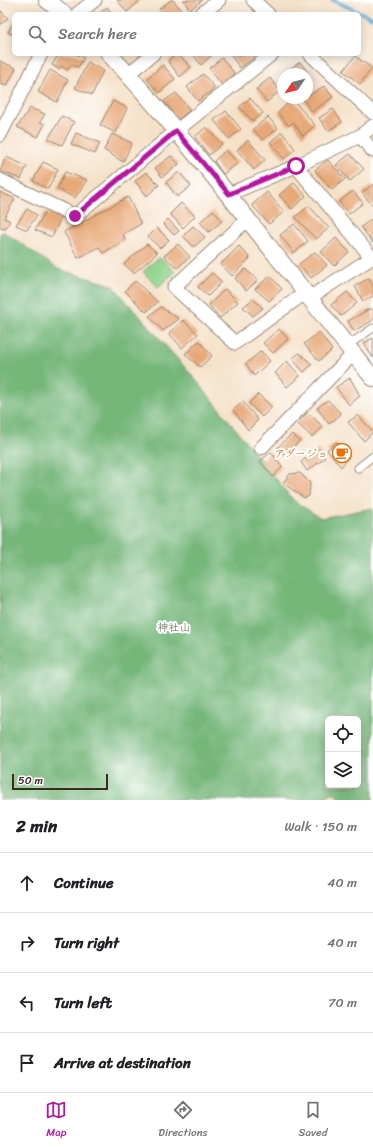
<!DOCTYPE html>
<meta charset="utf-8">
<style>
body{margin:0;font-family:Sriracha,"Klee One",sans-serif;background:#f6f6f6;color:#202124}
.controls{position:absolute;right:12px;bottom:12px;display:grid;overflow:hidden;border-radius:6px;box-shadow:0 2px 10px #0003}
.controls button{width:36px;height:36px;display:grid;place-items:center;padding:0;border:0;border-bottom:1px solid #e0e0e0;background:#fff;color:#202124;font:20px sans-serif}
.compass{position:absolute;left:277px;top:68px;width:36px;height:36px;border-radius:50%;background:#fff;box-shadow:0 2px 10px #0003;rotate:235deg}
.scale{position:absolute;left:12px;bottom:10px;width:96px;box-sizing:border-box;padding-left:4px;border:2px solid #3b2a1e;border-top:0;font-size:11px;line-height:14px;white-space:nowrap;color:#3b2a1e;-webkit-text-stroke:3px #fff;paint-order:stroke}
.stop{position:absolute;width:12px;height:12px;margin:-9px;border:3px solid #b5179e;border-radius:50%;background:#fff}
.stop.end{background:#b5179e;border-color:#fff;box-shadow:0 1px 4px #0008}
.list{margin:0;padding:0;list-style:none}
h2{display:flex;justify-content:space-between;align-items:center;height:52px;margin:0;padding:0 16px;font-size:17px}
h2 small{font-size:13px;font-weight:400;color:#757577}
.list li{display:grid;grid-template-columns:26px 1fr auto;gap:12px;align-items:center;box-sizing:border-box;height:60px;padding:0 16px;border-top:1px solid #e0e0e0}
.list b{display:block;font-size:15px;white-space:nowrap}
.list em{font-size:13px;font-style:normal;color:#757577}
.icon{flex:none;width:22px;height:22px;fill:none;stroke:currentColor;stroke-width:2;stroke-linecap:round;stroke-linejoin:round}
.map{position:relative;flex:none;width:373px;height:800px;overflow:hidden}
.search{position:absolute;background:#fff;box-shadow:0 2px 10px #0003;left:12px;right:12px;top:12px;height:44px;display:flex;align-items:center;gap:10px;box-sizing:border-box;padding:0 14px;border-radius:6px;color:#757577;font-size:15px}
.sheet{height:292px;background:#fff}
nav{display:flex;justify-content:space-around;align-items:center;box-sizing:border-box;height:56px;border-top:1px solid #e0e0e0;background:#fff;font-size:11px;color:#757577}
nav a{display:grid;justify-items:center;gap:2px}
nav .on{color:#b5179e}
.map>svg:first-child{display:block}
</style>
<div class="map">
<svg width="373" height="800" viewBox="0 0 373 800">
<rect width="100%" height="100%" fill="#fff"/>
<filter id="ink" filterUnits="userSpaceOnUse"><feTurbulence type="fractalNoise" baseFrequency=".025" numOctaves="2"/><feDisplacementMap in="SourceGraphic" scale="8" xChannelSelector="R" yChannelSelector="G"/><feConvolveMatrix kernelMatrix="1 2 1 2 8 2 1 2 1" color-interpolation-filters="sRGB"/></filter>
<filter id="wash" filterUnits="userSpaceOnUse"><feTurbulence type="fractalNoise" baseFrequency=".012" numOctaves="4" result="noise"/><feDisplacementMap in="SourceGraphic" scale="16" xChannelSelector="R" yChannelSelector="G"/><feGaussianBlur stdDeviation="0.9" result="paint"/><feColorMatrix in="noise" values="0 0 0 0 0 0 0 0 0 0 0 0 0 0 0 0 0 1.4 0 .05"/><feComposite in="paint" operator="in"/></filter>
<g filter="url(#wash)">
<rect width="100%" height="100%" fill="#f5e1c8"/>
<polygon fill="#91d58e" stroke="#668056" points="159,257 175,272 158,287 143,272"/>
<path fill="#74b679" stroke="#58704c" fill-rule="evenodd" d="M4,232L58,269L112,285L196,380L294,501L321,518L373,508V800H343L332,792L323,800H0V233ZM328,719H358V785H328Z"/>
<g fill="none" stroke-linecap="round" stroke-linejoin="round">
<polyline stroke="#58a8d2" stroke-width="4" points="332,0 373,18"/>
</g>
<g id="blocks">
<g fill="#e8a978">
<polygon points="117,0 141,0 127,12"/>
<polygon points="171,0 173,0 183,12 180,14 164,14 159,9"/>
<polygon points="183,0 202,0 190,10"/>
<polygon points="107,7 113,14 99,14"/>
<polygon points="0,10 8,18 0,25"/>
<polygon points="14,22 14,35 8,32"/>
<polygon points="59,54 75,54 84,58 78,67 71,65 68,70 61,66 59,69 52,65"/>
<polygon points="176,54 178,54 191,67 180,77 168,61"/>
<polygon points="193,54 213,54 201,65"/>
<polygon points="230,54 253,54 255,57 240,68"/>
<polygon points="355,56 372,68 360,84 343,71"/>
<polygon points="222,58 235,74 222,85 209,68"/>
<polygon points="0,61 16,68 7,86 0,84"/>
<polygon points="88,62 103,71 92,95 75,88"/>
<polygon points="300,62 308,73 306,74 283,74 283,77 281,75"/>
<polygon points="163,65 175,79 159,93 147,79"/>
<polygon points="50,70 68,80 57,102 38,92"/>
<polygon points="203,74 215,88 198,101 187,87"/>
<polygon points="270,78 280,91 267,102 256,89"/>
<polygon points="324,86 333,97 312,112 303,99"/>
<polygon points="176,93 190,110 178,120 164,101"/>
<polygon points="250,98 263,113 253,121 239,107"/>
<polygon points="292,99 315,125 303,136 293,122 289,126 278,113"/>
<polygon points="113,101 127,108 116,133 100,125"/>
<polygon points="30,108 45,114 40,122 45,124 38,137 17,127"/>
<polygon points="333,109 342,122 328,131 319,118"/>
<polygon points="226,111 241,129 229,139 214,120"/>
<polygon points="62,116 74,122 62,145 48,139"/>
<polygon points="268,117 278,128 263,140 253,129"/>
<polygon points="206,127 222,144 209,155 195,137"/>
<polygon points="282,132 295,149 284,159 270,142"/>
<polygon points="76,133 100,143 95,154 71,144"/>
<polygon points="112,134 132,143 123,162 104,150"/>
<polygon points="248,140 265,160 254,170 237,150"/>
<polygon points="226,150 238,163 223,174 214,161"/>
<polygon points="350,154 364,169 350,181 336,165"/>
<polygon points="171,156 179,164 162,177 155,168"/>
<polygon points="6,157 27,166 21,179 0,171"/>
<polygon points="328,160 345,179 332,190 315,170"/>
<polygon points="43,162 58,169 48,189 33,181"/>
<polygon points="65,172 87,180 75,198 57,189"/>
<polygon points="146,172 159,185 147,196 135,181"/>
<polygon points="179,172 191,186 177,197 166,182"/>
<polygon points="294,183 306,196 292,209 279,195"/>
<polygon points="373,184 373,206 362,193"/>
<polygon points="353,191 363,203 349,214 339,202"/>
<polygon points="0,192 15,199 4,218 10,221 5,229 0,228"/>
<polygon points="267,192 284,212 269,224 252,205"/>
<polygon points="128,197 141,224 123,234 125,240 103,253 99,247 78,258 64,232"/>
<polygon points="181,203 195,216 183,228 170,214"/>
<polygon points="309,206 329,228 316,239 295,217"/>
<polygon points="27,209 37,215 27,230 16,225"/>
<polygon points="213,210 222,221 209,232 200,222"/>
<polygon points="45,212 61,218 52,237 35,230"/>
<polygon points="373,218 373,243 361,227"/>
<polygon points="168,219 179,231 174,235 163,224"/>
<polygon points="294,224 308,241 294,253 280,235"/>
<polygon points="193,226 205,237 194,247 183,236"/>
<polygon points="157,228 169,240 160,248 148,237"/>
<polygon points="336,238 349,252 334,266 321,252"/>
<polygon points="147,244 157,253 134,273 124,264"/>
<polygon points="178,244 190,257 177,268 164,256"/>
<polygon points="239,246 250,258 232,276 221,264"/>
<polygon points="315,252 327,265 311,278 299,264"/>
<polygon points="245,269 258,280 246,291 235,278"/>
<polygon points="212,273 222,282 208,296 198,287"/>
<polygon points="270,276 282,289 269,301 255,289"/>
<polygon points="369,278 373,285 373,296 363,301 355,286"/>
<polygon points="135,281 158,302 146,312 125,291"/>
<polygon points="225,289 238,302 220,318 209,305"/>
<polygon points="347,292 357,303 341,316 331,305"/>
<polygon points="253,299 263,308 253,316 243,307"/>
<polygon points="161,307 179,319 163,331 149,316"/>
<polygon points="371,308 373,311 373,320 354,331 348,321"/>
<polygon points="183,320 198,334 182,348 169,333"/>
<polygon points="279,329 288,339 273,353 263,343"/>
<polygon points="319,332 332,350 319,361 304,344"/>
<polygon points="373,338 373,358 364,343"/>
<polygon points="199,341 212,356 200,367 185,354"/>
<polygon points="261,351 270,361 254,376 246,364"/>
<polygon points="299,353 312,364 304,372 292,359"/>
<polygon points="287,361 300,376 287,387 275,373"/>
<polygon points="350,378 360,396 349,405 336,387"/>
<polygon points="258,394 272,407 262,417 249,403"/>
<polygon points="328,400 341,414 329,424 317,408"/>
<polygon points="243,402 258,420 248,430 233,410"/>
<polygon points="308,412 323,427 312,437 297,423"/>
<polygon points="358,415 373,432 364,441 348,422"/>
<polygon points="292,434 300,441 284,454 277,448"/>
<polygon points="336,442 349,457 341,467 327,450"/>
<polygon points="318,449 325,458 307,471 301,462"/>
<polygon points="271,452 282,467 273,477 260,461"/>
<polygon points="300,473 310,483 309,496 304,498 283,483 290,474"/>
</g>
</g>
</g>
<g filter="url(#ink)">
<use href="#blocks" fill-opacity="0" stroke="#988673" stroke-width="1"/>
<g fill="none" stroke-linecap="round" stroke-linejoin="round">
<defs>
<g id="service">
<polyline points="347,346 373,328"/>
<polyline points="358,468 373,456"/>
</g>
<g id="minor">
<polyline points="253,0 268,14"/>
<polyline points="77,14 95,0"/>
<polyline points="201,14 219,0"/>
<polyline points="310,54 373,113"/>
<polyline points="128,74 153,54"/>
<polyline points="0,135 41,54"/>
<polyline points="360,136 373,151"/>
<polyline points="296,166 372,258"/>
<polyline points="0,180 75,216 176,131 272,54"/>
<polyline points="229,194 296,166 360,136 373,126"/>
<polyline points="248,219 174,287 235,343 305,293"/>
<polyline points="309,298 373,257"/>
<polyline points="261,448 353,354"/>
</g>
<g id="tertiary">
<polyline points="47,0 64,14"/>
<path d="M109,54C138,84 165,117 192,150C254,225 312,303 373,378"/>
</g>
</defs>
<use href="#service" stroke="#988673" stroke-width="9"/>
<use href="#minor" stroke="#988673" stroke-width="15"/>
<use href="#tertiary" stroke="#988673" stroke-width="18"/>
<use href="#service" stroke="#fff" stroke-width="7"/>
<use href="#minor" stroke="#fff" stroke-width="13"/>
<use href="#tertiary" stroke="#fff" stroke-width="16"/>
</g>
</g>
<g fill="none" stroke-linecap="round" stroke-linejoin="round" filter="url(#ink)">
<polyline stroke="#b5179e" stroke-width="5" points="75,216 176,131 229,194 296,166"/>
</g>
<defs>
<symbol id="cafe-ring" viewBox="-11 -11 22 22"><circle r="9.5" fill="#fff" stroke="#e8710a" stroke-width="1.5"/><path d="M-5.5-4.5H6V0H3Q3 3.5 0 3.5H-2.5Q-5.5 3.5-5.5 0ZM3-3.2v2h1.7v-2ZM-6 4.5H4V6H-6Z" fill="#e8710a"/></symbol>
</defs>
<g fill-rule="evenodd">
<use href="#cafe-ring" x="331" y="442" width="22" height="22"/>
</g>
<g text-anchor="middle" stroke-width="4" stroke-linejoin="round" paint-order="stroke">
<g font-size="11" fill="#c56008" stroke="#fff" text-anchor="end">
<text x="328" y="457">アダージョ</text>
</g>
<g font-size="11" fill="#555d40" stroke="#fff">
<text x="174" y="631">神社山</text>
</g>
</g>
</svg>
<div class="controls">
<button><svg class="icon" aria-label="locate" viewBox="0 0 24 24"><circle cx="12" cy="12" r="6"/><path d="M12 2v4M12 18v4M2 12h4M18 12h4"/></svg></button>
<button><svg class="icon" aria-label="layers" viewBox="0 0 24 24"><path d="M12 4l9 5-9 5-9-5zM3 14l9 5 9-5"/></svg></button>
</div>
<svg class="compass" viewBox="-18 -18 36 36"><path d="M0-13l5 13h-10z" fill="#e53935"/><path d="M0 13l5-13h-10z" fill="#757577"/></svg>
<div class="scale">50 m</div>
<div class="stop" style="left:296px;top:166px"></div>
<div class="stop end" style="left:75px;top:216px"></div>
<div class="search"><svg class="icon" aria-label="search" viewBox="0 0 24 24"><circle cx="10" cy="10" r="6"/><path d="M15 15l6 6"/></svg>Search here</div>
</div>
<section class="sheet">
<h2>2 min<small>Walk · 150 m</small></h2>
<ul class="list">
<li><svg class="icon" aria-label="ahead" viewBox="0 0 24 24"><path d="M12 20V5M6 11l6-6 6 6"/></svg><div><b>Continue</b></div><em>40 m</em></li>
<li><svg class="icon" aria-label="right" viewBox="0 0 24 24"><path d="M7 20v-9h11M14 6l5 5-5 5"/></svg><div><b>Turn right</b></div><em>40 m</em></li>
<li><svg class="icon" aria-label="left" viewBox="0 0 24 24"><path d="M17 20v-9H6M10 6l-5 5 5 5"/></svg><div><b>Turn left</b></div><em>70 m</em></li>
<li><svg class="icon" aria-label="arrive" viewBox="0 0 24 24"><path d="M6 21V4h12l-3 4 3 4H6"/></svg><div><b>Arrive at destination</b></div></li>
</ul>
</section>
<nav>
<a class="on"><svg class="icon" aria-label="map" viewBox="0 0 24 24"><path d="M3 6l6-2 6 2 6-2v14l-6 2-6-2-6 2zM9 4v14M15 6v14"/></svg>Map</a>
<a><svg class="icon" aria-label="directions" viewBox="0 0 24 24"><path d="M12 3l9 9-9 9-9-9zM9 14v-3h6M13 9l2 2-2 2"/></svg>Directions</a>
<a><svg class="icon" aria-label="saved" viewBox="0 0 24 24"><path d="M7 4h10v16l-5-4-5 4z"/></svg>Saved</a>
</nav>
